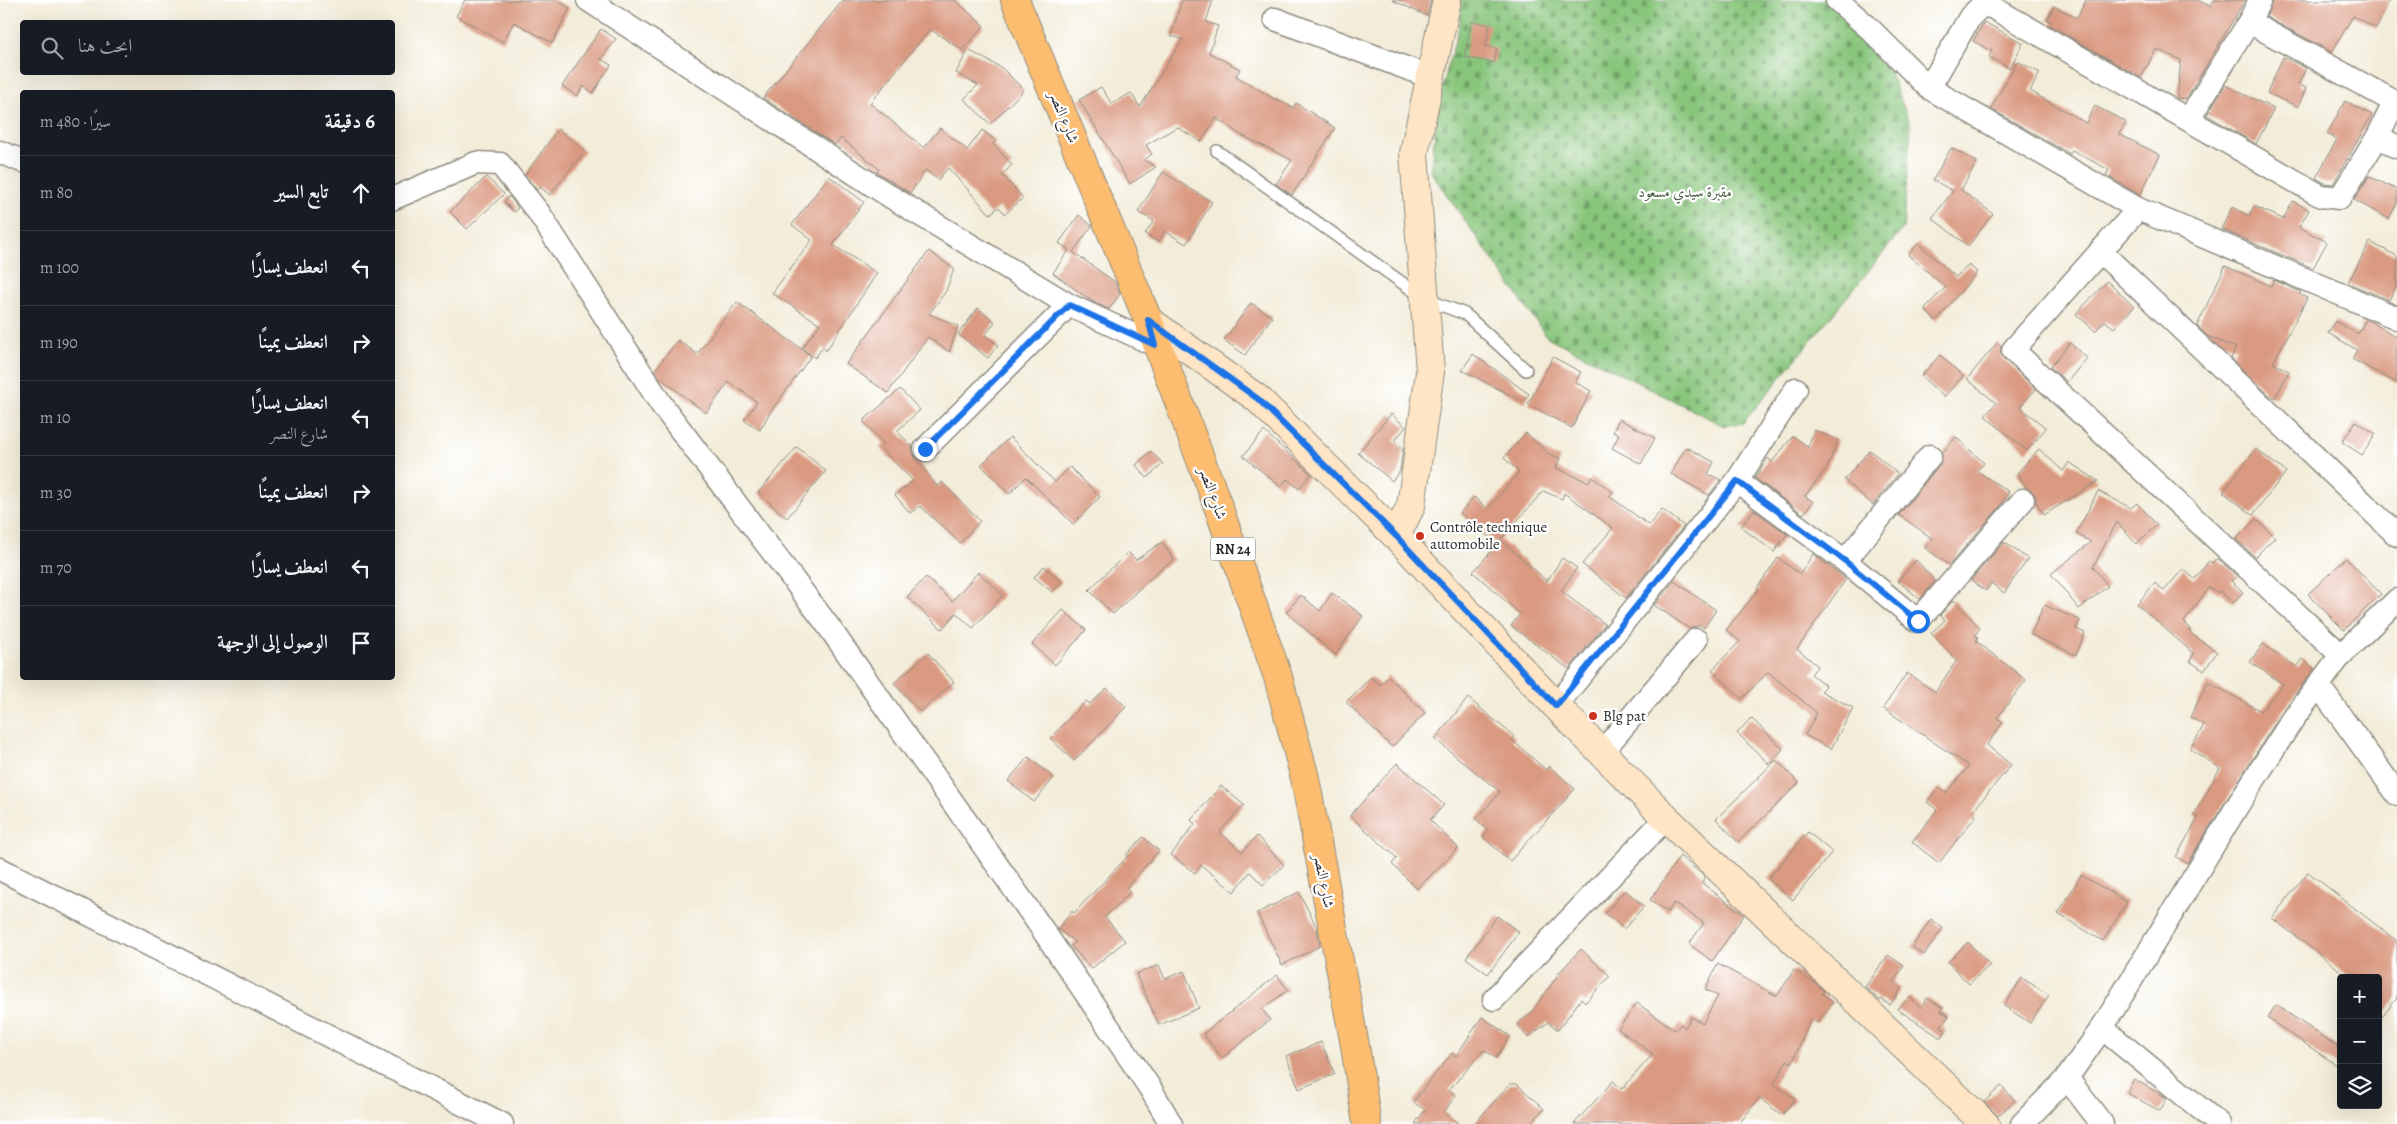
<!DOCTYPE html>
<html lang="ar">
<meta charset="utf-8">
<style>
body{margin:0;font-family:Alegreya,Amiri,serif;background:#20242c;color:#f1f3f6;direction:rtl}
.controls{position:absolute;right:15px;bottom:15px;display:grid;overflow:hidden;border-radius:5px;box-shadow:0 5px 20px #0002}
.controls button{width:45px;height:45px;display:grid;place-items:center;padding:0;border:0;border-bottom:1px solid #363941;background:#171b24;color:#f1f3f6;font:25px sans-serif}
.stop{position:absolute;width:15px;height:15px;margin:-11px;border:4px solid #1a73e8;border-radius:50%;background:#fff}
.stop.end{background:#1a73e8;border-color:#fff;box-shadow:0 1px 5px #0008}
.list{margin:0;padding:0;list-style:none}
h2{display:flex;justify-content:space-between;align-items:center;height:65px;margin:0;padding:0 20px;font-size:21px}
h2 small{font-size:16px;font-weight:400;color:#9ea1a6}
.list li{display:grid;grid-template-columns:32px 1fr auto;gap:15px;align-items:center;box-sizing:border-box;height:75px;padding:0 20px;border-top:1px solid #363941}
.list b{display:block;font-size:19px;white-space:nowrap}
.list p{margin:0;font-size:16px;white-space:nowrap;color:#9ea1a6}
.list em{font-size:16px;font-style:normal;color:#9ea1a6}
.icon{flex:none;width:28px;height:28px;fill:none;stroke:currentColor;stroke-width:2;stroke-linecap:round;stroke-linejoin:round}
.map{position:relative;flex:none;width:2397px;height:1124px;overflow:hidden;direction:ltr}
.search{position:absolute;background:#171b24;box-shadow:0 5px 20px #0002;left:20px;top:20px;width:375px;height:55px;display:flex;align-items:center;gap:12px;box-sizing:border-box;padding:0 18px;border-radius:5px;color:#9ea1a6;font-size:19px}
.panel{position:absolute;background:#171b24;box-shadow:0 5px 20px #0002;left:20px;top:90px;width:375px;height:590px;border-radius:5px;direction:rtl}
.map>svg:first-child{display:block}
</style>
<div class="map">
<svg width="2397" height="1124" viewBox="0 0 2397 1124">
<defs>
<pattern id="cemetery-stones" width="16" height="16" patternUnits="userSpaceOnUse" patternTransform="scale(1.25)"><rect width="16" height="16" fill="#88c67c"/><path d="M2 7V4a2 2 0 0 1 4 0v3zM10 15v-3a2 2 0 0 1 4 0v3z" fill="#6fa166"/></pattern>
</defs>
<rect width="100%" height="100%" fill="#fff"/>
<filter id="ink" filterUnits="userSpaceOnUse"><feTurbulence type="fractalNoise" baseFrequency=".02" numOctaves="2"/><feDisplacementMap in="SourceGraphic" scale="10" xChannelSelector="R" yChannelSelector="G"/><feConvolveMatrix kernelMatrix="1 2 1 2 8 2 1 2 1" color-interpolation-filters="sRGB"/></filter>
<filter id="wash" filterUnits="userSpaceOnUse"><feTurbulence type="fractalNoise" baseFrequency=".0096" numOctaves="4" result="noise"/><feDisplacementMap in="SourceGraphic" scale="20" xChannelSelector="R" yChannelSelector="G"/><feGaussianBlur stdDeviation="1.12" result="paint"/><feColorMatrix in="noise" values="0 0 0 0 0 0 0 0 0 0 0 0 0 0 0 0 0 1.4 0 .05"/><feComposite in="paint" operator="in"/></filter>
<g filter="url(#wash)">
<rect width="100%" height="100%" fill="#f2ecd8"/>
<polygon fill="url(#cemetery-stones)" stroke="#5a7854" points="1460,0 1839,0 1874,33 1911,126 1903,229 1743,423 1724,426 1547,337 1430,171 1440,96 1460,23"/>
<g id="blocks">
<g fill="#da9a81">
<polygon points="465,0 555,0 570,8 552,43 514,22 503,42 456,16"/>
<polygon points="843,0 955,0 984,26 962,50 930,29 870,103 924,148 940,128 967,150 982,130 996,141 993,144 1012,165 1002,175 1023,198 1005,214 999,207 990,214 948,168 938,180 926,170 910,193 877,172 879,169 841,138 835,145 763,98"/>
<polygon points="1182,0 1213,0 1206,22 1218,26 1209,53 1240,69 1236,76 1276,100 1277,99 1293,108 1296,103 1335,128 1292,195 1276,184 1292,160 1239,134 1216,118 1201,142 1177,127 1146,145 1152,154 1144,160 1156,167 1130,184 1079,100 1101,87 1112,104 1131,93 1140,107 1183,39 1171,36"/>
<polygon points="1392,0 1431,0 1427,16"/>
<polygon points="2086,0 2198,0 2211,7 2214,0 2245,0 2186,99 2177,98 2181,60 2156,49 2141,78 2050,25 2052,22 2047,20 2054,6 2077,18"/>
<polygon points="2273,0 2390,0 2376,28 2353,16 2332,52 2266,17"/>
<polygon points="1472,21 1490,25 1486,46 1497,49 1494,63 1464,57"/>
<polygon points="1984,22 2023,43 2010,68 1989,57 1992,51 1973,41"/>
<polygon points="601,29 616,39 601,59 611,65 593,93 583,86 577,96 562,86"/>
<polygon points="968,50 1002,68 1024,90 990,124 964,99 978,85 956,73"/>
<polygon points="2283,57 2306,68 2298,85 2306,88 2298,107 2267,93"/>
<polygon points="2017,61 2040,73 2030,91 2086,123 2095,106 2126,122 2119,134 2160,155 2140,195 2106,175 2109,170 2072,150 2070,154 1991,109"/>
<polygon points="2225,85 2274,109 2256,144 2207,115"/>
<polygon points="2345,101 2372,115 2333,184 2325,183 2316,178 2337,139 2327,134"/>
<polygon points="558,129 585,151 550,195 540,187 537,190 525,175"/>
<polygon points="1951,148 1977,162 1961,190 1993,214 1968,246 1932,218 1953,191 1933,180"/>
<polygon points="1163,172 1212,202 1186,244 1165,231 1158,242 1145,234 1154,221 1138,212"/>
<polygon points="829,176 864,202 833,245 877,273 826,351 823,347 815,358 802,348 820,324 772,293 812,240 792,225"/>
<polygon points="2369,176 2397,190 2397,203 2389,219 2354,200"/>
<polygon points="486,177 504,194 467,229 450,212"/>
<polygon points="509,196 518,208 514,212 504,202"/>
<polygon points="2293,201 2309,210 2299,227 2327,242 2313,268 2221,229 2232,207 2249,216 2254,206 2283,219"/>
<polygon points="1079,215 1092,226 1073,252 1115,282 1120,294 1109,309 1093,302 1053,273 1069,250 1059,243"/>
<polygon points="2370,242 2397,256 2397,285 2389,300 2348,283"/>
<polygon points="1918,243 1956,277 1969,265 1977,272 1936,321 1924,309 1946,287 1908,255"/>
<polygon points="929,251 954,269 946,291 929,314 958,326 949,352 928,337 888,393 846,364"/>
<polygon points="2225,266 2271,286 2274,280 2301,292 2299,294 2307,298 2273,363 2289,371 2275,398 2269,395 2231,358 2236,348 2207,336 2197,326"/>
<polygon points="2107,281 2134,307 2114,328 2105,321 2095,331 2076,314"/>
<polygon points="737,302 811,356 769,414 760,430 744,420 757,402 729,382 706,413 660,378 655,370 678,340 697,354"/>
<polygon points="1251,303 1272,317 1245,355 1224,340"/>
<polygon points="978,308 995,322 985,335 998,345 988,358 958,334"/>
<polygon points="2366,319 2397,337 2397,383 2352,359 2357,350 2328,333 2335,321 2358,334"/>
<polygon points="1997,343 2001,346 2000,353 2004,359 2036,389 2020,407 2046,428 2027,451 1985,416 1996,403 1967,379"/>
<polygon points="2070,343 2087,358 2067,382 2050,367"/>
<polygon points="1473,354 1529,394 1524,402 1462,370"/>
<polygon points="1940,355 1963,376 1944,397 1921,376"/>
<polygon points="1553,357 1581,372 1575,382 1591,391 1572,428 1528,404"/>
<polygon points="900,389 920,410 897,431 912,446 915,458 938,487 942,482 980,521 960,543 920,506 910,513 895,495 913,481 880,448 884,444 863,421"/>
<polygon points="1391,414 1406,427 1394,441 1403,448 1400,471 1392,481 1358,453"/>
<polygon points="1619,419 1655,438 1641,464 1612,448 1619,435 1613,432"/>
<polygon points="2356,421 2376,434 2362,455 2342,442"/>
<polygon points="1814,430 1838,440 1827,468 1805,496 1813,502 1803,514 1755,478 1768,458 1772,462 1793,436 1808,447"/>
<polygon points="1264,431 1311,474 1299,489 1287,479 1281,487 1243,456"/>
<polygon points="1526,433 1549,454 1560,458 1556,468 1588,482 1592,477 1613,492 1609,496 1649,525 1662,509 1684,526 1626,598 1582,564 1613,528 1564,493 1562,499 1543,491 1497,544 1460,513 1474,497 1488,509 1519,472 1504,458"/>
<polygon points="1010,437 1055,482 1070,467 1100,497 1073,524 1026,477 1009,494 981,465"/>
<polygon points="1956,437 1984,463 1977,471 2009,492 1998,509 1949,565 1925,548 1933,539 1899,515 1940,464 1942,453"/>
<polygon points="797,447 826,471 787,518 758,493"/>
<polygon points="1686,447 1714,462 1708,474 1721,480 1709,495 1671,474"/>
<polygon points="2039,449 2063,471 2069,462 2098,481 2044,515 2036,502 2035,495 2027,488 2017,473"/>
<polygon points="2256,449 2286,472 2253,515 2223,492"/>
<polygon points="1870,450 1898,474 1873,505 1844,480"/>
<polygon points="1151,451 1163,464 1147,478 1136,465"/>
<polygon points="2098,491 2131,508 2137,503 2157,525 2136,544 2117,522 2093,567 2108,586 2079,609 2051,574 2091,542 2076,534"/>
<polygon points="1754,510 1787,534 1774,552 1741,527"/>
<polygon points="2256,519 2275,537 2255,557 2236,539"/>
<polygon points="1501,540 1547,581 1562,558 1577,568 1561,591 1605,624 1569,669 1511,626 1520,614 1473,572"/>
<polygon points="1162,542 1174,560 1158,571 1113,614 1089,590 1128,552 1136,560"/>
<polygon points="2004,542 2028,559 2004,593 1991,583 1986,591 1971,580"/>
<polygon points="1813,554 1846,579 1797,649 1818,666 1811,674 1826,686 1821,691 1853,708 1831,749 1805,735 1817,713 1768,672 1742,699 1712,670 1740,641 1726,630 1759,589 1757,588 1778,558 1800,574"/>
<polygon points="2217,558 2237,576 2231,581 2243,592 2233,603 2220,591 2218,593 2209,587 2184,622 2191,629 2189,632 2217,652 2204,671 2190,661 2194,654 2137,604 2155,583 2164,591 2183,569 2195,579 2209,561 2212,563"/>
<polygon points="2346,558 2381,594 2344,630 2308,594"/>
<polygon points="1916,560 1935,581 1920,599 1898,581"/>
<polygon points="1044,566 1062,582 1052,592 1034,577"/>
<polygon points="978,572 1003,595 973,628 956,613 942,629 907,597 926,577 952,601"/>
<polygon points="1674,581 1716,610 1704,628 1700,625 1690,629 1654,605"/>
<polygon points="1332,593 1363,616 1335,655 1286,612 1301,595 1320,611"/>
<polygon points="1954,600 1980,628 1975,635 1978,638 1976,641 2026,680 1997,718 2003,722 1987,745 2011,765 1972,812 1976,816 1939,863 1912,842 1937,810 1927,802 1939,787 1946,793 1969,766 1883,708 1907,673 1935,692 1957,660 1931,633 1945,620 1940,615"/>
<polygon points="2044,605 2080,620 2076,629 2085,633 2076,655 2031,635"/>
<polygon points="1063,610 1086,630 1055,665 1032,644"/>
<polygon points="2263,644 2297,667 2303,659 2314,669 2282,712 2187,863 2176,857 2198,818 2194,815 2220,768 2190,749 2204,725 2190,717 2208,682 2261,711 2283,684 2250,662"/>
<polygon points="928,653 954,682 920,712 894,683"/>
<polygon points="1388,676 1425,713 1392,747 1346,702 1371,677 1380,685"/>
<polygon points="1107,688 1126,707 1074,761 1050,738 1086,701 1090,704"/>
<polygon points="1468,698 1515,737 1512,740 1546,770 1549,766 1575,789 1510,861 1483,837 1488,831 1476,819 1500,792 1435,739"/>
<polygon points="1751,718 1783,749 1769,764 1737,733"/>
<polygon points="1028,757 1054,778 1034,802 1008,781"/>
<polygon points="1776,760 1799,783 1738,842 1716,819"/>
<polygon points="1397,763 1444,805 1430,820 1458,848 1417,889 1392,864 1397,858 1350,816"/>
<polygon points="1221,786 1244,805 1220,832 1242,852 1257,836 1284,865 1263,885 1250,872 1234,892 1201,865 1195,873 1171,855 1195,824 1191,820"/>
<polygon points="1808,832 1832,852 1793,900 1768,879"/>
<polygon points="1143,837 1159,851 1126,888 1130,892 1105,917 1125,941 1091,969 1071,946 1075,942 1058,929 1072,911 1074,913 1128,856 1126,855"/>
<polygon points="1680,856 1705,877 1702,883 1744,915 1712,961 1689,944 1704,923 1674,903 1668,912 1650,900"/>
<polygon points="2308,872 2397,941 2397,998 2378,1022 2378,978 2350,978 2272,918"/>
<polygon points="2081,875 2127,902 2103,941 2058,914"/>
<polygon points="1625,890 1644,906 1624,929 1605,913"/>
<polygon points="1299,892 1317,928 1320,946 1282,965 1257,913"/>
<polygon points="1497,916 1519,932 1488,974 1466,958"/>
<polygon points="1931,919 1943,928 1924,955 1912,947"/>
<polygon points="1968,942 1990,965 1969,984 1948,962"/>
<polygon points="1581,949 1610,976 1585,1003 1581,999 1558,1030 1548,1022 1528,1038 1517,1024 1531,1013 1557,977 1556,976"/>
<polygon points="1888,955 1904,966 1893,982 1901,989 1890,1005 1881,999 1880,1001 1865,987"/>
<polygon points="1718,964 1777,996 1794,970 1816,984 1824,991 1822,994 1833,1002 1817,1023 1811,1019 1792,1063 1787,1060 1774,1084 1795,1099 1782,1115 1759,1098 1739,1124 1574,1124 1613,1081 1622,1089 1653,1054 1618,1029 1637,1003 1675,1030 1681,1024 1685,1028 1691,1017 1703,1023 1718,996 1705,989"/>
<polygon points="1159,965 1165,979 1184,971 1199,1008 1159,1025 1136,974"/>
<polygon points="1277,975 1288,990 1262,1009 1270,1020 1222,1058 1203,1034"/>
<polygon points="2022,978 2049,995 2030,1023 2004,1006"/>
<polygon points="1910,997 1921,1008 1927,998 1943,1008 1941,1011 1949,1016 1941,1026 1946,1031 1941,1038 1897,1009"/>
<polygon points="2276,1005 2341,1049 2341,1068 2267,1018"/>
<polygon points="1482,1017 1510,1036 1496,1058 1484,1050 1449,1090 1456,1095 1444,1112 1459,1124 1415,1124 1425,1110 1413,1102 1452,1053 1456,1056"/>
<polygon points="1321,1042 1335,1074 1299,1089 1286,1056"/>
<polygon points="2134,1079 2167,1098 2160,1111 2127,1093"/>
<polygon points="1510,1084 1517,1084 1544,1109 1530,1124 1474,1124"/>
<polygon points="2001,1086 2015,1100 1998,1116 1984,1102"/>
</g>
</g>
</g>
<g filter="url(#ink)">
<use href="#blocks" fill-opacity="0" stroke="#8e8c82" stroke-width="1"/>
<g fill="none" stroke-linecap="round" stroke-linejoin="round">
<defs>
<polyline id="lane" points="1217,151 1425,299 1465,314 1526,370"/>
<g id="street">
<polyline points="588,0 891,197 1069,305 1155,345"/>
<polyline points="1837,0 1870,29 1929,88 2138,209 2397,318"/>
<polyline points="1275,19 1430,77"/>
<polyline points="2249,22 2260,0"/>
<polyline points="1929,88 1970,17 1980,7 1990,6 2321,196 2340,198 2378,136 2397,147"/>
<polyline points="2189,119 2249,22 2391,100 2392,107 2378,136"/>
<polyline points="0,152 22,161"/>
<polyline points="392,199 476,163 500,164 539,213 661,404 826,623 1038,923 1150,1088 1171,1124"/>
<polyline points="2138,209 2013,350 2341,655"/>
<polyline points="2100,251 2397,535"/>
<polyline points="925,449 1069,305"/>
<polyline points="1737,481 1845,561 1918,621 2023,500"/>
<polyline points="1845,561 1930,456"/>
<polyline points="2318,685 2397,794"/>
<polyline points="1556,706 1737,481 1796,389"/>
<polyline points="1602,752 1696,640"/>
<polyline points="0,869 502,1124"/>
<polyline points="1494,999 1666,818"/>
<polyline points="2102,1028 2219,1124"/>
<polyline points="2067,1078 2102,1124"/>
<polyline points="2022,1124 2067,1078 2102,1028 2241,800 2293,719 2341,655 2397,600"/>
</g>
<g id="secondary">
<polyline points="1148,320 1258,399 1396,536 1556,706 1666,818 1985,1124"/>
<polyline points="1396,536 1411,506 1430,372 1414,153 1447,0"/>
</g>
<polyline id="primary" points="1015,0 1148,320 1214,495 1278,677 1305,778 1355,1046 1367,1124"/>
</defs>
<use href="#lane" stroke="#8e8c82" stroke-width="14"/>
<use href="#street" stroke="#8e8c82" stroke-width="25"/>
<use href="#secondary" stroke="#8e8c82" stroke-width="30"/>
<use href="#primary" stroke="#8e8c82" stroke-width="30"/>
<use href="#lane" stroke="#fff" stroke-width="11"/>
<use href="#street" stroke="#fff" stroke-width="22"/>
<use href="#secondary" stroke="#fee5c5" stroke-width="28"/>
<use href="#primary" stroke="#fcbd6f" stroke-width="28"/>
</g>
</g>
<g fill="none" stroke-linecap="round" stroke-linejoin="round" filter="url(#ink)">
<polyline stroke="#1a73e8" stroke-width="6" points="925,449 1069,305 1155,345 1148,320 1258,399 1396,536 1556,706 1737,481 1845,561 1918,621"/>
</g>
<g fill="#c8321e" stroke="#fff" stroke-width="2">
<circle cx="1420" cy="536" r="5"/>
<circle cx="1593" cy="716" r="5"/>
</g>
<g text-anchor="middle" stroke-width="4.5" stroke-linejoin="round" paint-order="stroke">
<rect fill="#fff" stroke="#6b6b6b" stroke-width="1" x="1210.5" y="537.5" width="45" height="23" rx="4"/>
<g font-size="14" font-weight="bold" fill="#2b2b2b">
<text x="1233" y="554">RN 24</text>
</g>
<g font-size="15" fill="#2b2b2b" stroke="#fff">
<text transform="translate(1064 117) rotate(68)" y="5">شارع النصر</text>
<text transform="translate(1213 493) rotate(70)" y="5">شارع النصر</text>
<text transform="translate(1324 881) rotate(79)" y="5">شارع النصر</text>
</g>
<g font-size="15" fill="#4c6147" stroke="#fff">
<text x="1685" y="197">مقبرة سيدي مسعود</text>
</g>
<g font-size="15" fill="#2b2b2b" stroke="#fff" text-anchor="start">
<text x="1430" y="532">Contrôle technique<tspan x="1430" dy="17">automobile</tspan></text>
<text x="1603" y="721">Blg pat</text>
</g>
</g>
</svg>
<div class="controls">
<button>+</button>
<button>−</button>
<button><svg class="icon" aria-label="layers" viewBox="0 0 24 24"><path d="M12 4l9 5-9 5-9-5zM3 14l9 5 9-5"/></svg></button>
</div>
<div class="stop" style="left:1918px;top:621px"></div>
<div class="stop end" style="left:925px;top:449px"></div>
<div class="search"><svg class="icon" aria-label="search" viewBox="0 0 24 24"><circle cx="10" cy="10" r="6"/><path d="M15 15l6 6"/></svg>ابحث هنا</div>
<section class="panel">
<h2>6 دقيقة<small>سيرًا · 480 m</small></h2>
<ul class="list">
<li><svg class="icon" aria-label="ahead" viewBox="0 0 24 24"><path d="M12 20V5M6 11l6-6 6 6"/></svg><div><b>تابع السير</b></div><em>80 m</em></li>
<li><svg class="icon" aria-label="left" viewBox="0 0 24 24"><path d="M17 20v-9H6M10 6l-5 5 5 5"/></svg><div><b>انعطف يسارًا</b></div><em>100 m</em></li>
<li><svg class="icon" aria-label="right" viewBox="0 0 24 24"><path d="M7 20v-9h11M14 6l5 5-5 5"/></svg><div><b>انعطف يمينًا</b></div><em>190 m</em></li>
<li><svg class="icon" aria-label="left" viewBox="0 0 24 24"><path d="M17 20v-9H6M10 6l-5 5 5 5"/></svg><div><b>انعطف يسارًا</b><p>شارع النصر</p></div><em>10 m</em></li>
<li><svg class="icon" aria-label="right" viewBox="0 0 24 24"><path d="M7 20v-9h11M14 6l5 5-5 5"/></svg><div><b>انعطف يمينًا</b></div><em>30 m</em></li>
<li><svg class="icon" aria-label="left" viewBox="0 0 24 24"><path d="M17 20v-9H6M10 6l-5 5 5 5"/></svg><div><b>انعطف يسارًا</b></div><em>70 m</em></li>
<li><svg class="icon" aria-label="arrive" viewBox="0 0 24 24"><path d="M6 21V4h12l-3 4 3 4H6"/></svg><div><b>الوصول إلى الوجهة</b></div></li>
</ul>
</section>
</div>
